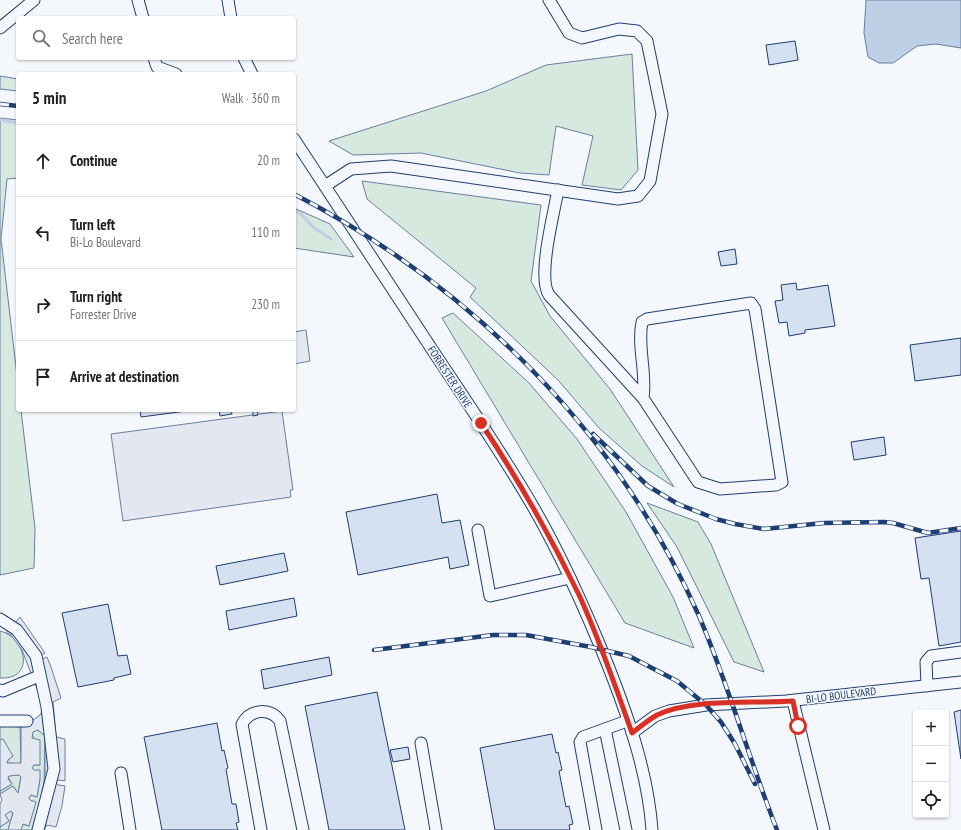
<!DOCTYPE html>
<meta charset="utf-8">
<style>
body{margin:0;font-family:"PT Sans Narrow",sans-serif;background:#f6f6f6;color:#202124}
.controls{position:absolute;right:12px;bottom:12px;display:grid;overflow:hidden;border-radius:4px;box-shadow:0 1px 3px #0004}
.controls button{width:36px;height:36px;display:grid;place-items:center;padding:0;border:0;border-bottom:1px solid #e0e0e0;background:#fff;color:#202124;font:20px sans-serif}
.stop{position:absolute;width:12px;height:12px;margin:-9px;border:3px solid #d93025;border-radius:50%;background:#fff}
.stop.end{background:#d93025;border-color:#fff;box-shadow:0 1px 4px #0008}
.list{margin:0;padding:0;list-style:none}
h2{display:flex;justify-content:space-between;align-items:center;height:52px;margin:0;padding:0 16px;font-size:17px}
h2 small{font-size:13px;font-weight:400;color:#757577}
.list li{display:grid;grid-template-columns:26px 1fr auto;gap:12px;align-items:center;box-sizing:border-box;height:72px;padding:0 16px;border-top:1px solid #e0e0e0}
.list b{display:block;font-size:15px;white-space:nowrap}
.list p{margin:0;font-size:13px;white-space:nowrap;color:#757577}
.list em{font-size:13px;font-style:normal;color:#757577}
.icon{flex:none;width:22px;height:22px;fill:none;stroke:currentColor;stroke-width:2;stroke-linecap:round;stroke-linejoin:round}
.map{position:relative;flex:none;width:961px;height:830px;overflow:hidden}
.search{position:absolute;background:#fff;box-shadow:0 1px 3px #0004;left:16px;top:16px;width:280px;height:44px;display:flex;align-items:center;gap:10px;box-sizing:border-box;padding:0 14px;border-radius:4px;color:#757577;font-size:15px}
.panel{position:absolute;background:#fff;box-shadow:0 1px 3px #0004;left:16px;top:72px;width:280px;height:340px;border-radius:4px}
.map>svg:first-child{display:block}
</style>
<div class="map">
<svg width="961" height="830" viewBox="0 0 961 830">
<rect width="100%" height="100%" fill="#f4f7fb"/>
<g fill="#d7e8df" stroke="#687fa3">
<polygon points="632,54 638,170 621,190 582,185 593,136 556,126 549,175 520,173 421,153 353,155 329,141 486,91 546,65"/>
<polygon points="0,76 18,79 18,91 0,89"/>
<polygon points="0,118 18,120 18,178 7,179 1,239 18,384 18,410 21,410 35,528 34,568 0,575"/>
<polygon points="362,181 541,205 531,281 550,316 610,389 674,487 642,466 599,428 559,381 470,297 476,288 367,199"/>
<polygon points="294,208 330,224 354,257 294,248"/>
<polygon points="453,313 529,383 577,439 626,512 673,597 694,648 625,623 442,318"/>
<polygon points="647,503 698,522 711,544 764,672 734,662 677,547"/>
<path d="M0,631C26,637 36,680 0,678Z"/>
<polygon points="0,725 20,727 21,762 19,764 7,763 8,760 13,756 0,740"/>
<polygon points="36,730 42,732 45,736 44,788 34,830 21,830 22,824 29,826 29,797 31,795 37,797 40,779 32,768 34,765 40,765 32,733"/>
<polygon points="12,775 19,775 21,777 18,793 13,786 0,794 0,791 12,784 8,777"/>
<polygon points="10,811 13,813 8,830 0,830 0,827 9,821 5,815"/>
</g>
<g fill="#e3e8f0" stroke="#687fa3">
<polygon points="306,330 310,361 294,364 294,332"/>
<polygon points="282,411 293,490 290,490 291,497 123,521 111,434"/>
<polygon points="20,617 45,653 39,656 41,660 47,657 51,667 61,698 53,702 56,737 65,739 65,781 58,780 56,782 58,785 65,786 62,806 56,827 47,825 44,830 34,830 45,778 45,736 38,730 33,732 32,738 40,740 40,765 34,765 32,768 34,770 40,770 40,779 37,797 31,795 29,798 30,800 36,802 29,826 23,824 21,830 8,830 13,813 11,811 5,815 9,821 0,827 0,804 2,800 0,794 13,786 18,793 21,777 19,775 9,776 8,779 12,784 0,791 0,740 3,739 13,756 8,760 7,763 21,763 21,728 39,716 43,710 43,704 22,650 11,635 6,633"/>
</g>
<polygon fill="#bed0e5" stroke="#687fa3" points="866,0 961,0 961,48 936,44 917,46 893,63 879,63 868,57 864,33"/>
<g fill="none" stroke-linecap="round" stroke-linejoin="round">
<g stroke="#bed0e5" stroke-width="3">
<polyline points="0,120 18,123"/>
<polyline points="294,210 301,214 313,227 331,239"/>
</g>
</g>
<g fill="#d5e0f0" stroke="#1d3f73">
<polygon points="795,41 798,60 769,65 766,45"/>
<polygon points="735,249 737,264 721,266 718,252"/>
<polygon points="796,283 797,290 828,285 835,326 805,330 805,333 789,336 787,322 779,323 775,301 783,300 781,285"/>
<polygon points="961,338 961,375 915,381 910,345"/>
<polygon points="140,410 194,410 141,417"/>
<polygon points="219,410 231,410 232,414 220,416"/>
<polygon points="253,410 257,410 258,415 253,416"/>
<polygon points="884,437 886,455 854,460 851,442"/>
<polygon points="437,494 442,523 460,520 469,565 450,569 448,557 358,575 346,512"/>
<polygon points="961,531 961,642 939,646 929,578 921,579 915,538"/>
<polygon points="284,553 288,571 220,585 216,566"/>
<polygon points="294,598 297,616 229,630 226,611"/>
<polygon points="108,604 118,656 127,655 131,674 114,678 114,680 78,687 62,613"/>
<polygon points="329,657 332,675 264,689 261,670"/>
<polygon points="377,692 405,830 329,830 305,706"/>
<polygon points="961,710 961,759 954,712"/>
<polygon points="217,723 222,751 224,750 228,768 226,769 232,804 236,804 239,822 236,823 238,830 162,830 144,737"/>
<polygon points="552,734 556,753 558,752 562,770 559,771 566,807 569,806 573,824 569,825 570,830 495,830 480,748"/>
<polygon points="408,747 410,759 393,762 390,750"/>
</g>
<g fill="none" stroke-linecap="round" stroke-linejoin="round">
<defs>
<g id="minor">
<polyline points="138,0 143,18"/>
<polyline points="228,0 231,18"/>
<polyline points="0,28 34,0"/>
<polyline points="154,58 157,67 176,74"/>
<polyline points="244,58 252,74"/>
<path d="M294,139C341,211 388,282 435,354C469,405 504,456 535,510C563,559 586,611 607,663C628,716 648,773 652,830"/>
<polyline points="325,186 351,169 391,166 618,199 638,196 650,181 662,114 647,41 637,31 619,29 582,38 569,33 549,0"/>
<path d="M558,190C554,213 537,277 549,295L643,398L698,482L720,489L776,485L782,482L755,309L751,303L647,319L642,322C637,347 647,373 643,398"/>
<polyline points="478,530 490,596 570,578"/>
<polyline points="0,619 17,630 36,656 47,707 54,769 38,830"/>
<polyline points="927,686 926,662 931,656 961,652"/>
<polyline points="0,690 3,691 39,676"/>
<polyline points="793,701 824,830"/>
<polyline points="0,721 27,721"/>
<polyline points="605,729 626,830"/>
<polyline points="632,733 655,716 669,711 706,705 786,701 961,682"/>
<polyline points="421,743 436,830"/>
<polyline points="121,773 130,830"/>
<path d="M261,830L242,724C250,709 270,707 280,721L303,830"/>
<polyline points="596,830 580,742 583,737 627,721"/>
</g>
</defs>
<use href="#minor" stroke="#1d3f73" stroke-width="13"/>
<use href="#minor" stroke="#f4f7fb" stroke-width="11"/>
<defs>
<g id="rail">
<polyline points="0,104 18,106"/>
<path d="M294,194C472,287 617,431 699,616C729,686 749,759 777,830"/>
<polyline points="593,434 648,486 678,504 716,519 735,524 764,529 824,523 884,522 893,523 928,533 961,528"/>
<polyline points="374,650 493,635 526,635 591,647 629,656 677,681 706,705 721,722 735,744 755,784"/>
</g>
</defs>
<use href="#rail" stroke="#1d3f73" stroke-width="4.5"/>
<use href="#rail" stroke="#f4f7fb" stroke-width="3" stroke-dasharray="9" stroke-linecap="butt"/>
</g>
<g fill="none" stroke-linecap="round" stroke-linejoin="round">
<path stroke="#d93025" stroke-width="5" d="M481,423C518,479 551,537 580,597C600,641 616,688 632,733C640,727 648,720 657,715C694,698 752,704 793,701L798,726"/>
</g>
<g text-anchor="middle" stroke-width="3" stroke-linejoin="round" paint-order="stroke">
<g font-size="11" fill="#1d3f73" stroke="#f4f7fb">
<text transform="translate(450 377) rotate(57)" y="4">FORRESTER DRIVE</text>
<text transform="translate(841 695) rotate(-7)" y="4">BI-LO BOULEVARD</text>
</g>
</g>
</svg>
<div class="controls">
<button>+</button>
<button>−</button>
<button><svg class="icon" aria-label="locate" viewBox="0 0 24 24"><circle cx="12" cy="12" r="6"/><path d="M12 2v4M12 18v4M2 12h4M18 12h4"/></svg></button>
</div>
<div class="stop" style="left:798px;top:726px"></div>
<div class="stop end" style="left:481px;top:423px"></div>
<div class="search"><svg class="icon" aria-label="search" viewBox="0 0 24 24"><circle cx="10" cy="10" r="6"/><path d="M15 15l6 6"/></svg>Search here</div>
<section class="panel">
<h2>5 min<small>Walk · 360 m</small></h2>
<ul class="list">
<li><svg class="icon" aria-label="ahead" viewBox="0 0 24 24"><path d="M12 20V5M6 11l6-6 6 6"/></svg><div><b>Continue</b></div><em>20 m</em></li>
<li><svg class="icon" aria-label="left" viewBox="0 0 24 24"><path d="M17 20v-9H6M10 6l-5 5 5 5"/></svg><div><b>Turn left</b><p>Bi-Lo Boulevard</p></div><em>110 m</em></li>
<li><svg class="icon" aria-label="right" viewBox="0 0 24 24"><path d="M7 20v-9h11M14 6l5 5-5 5"/></svg><div><b>Turn right</b><p>Forrester Drive</p></div><em>230 m</em></li>
<li><svg class="icon" aria-label="arrive" viewBox="0 0 24 24"><path d="M6 21V4h12l-3 4 3 4H6"/></svg><div><b>Arrive at destination</b></div></li>
</ul>
</section>
</div>
